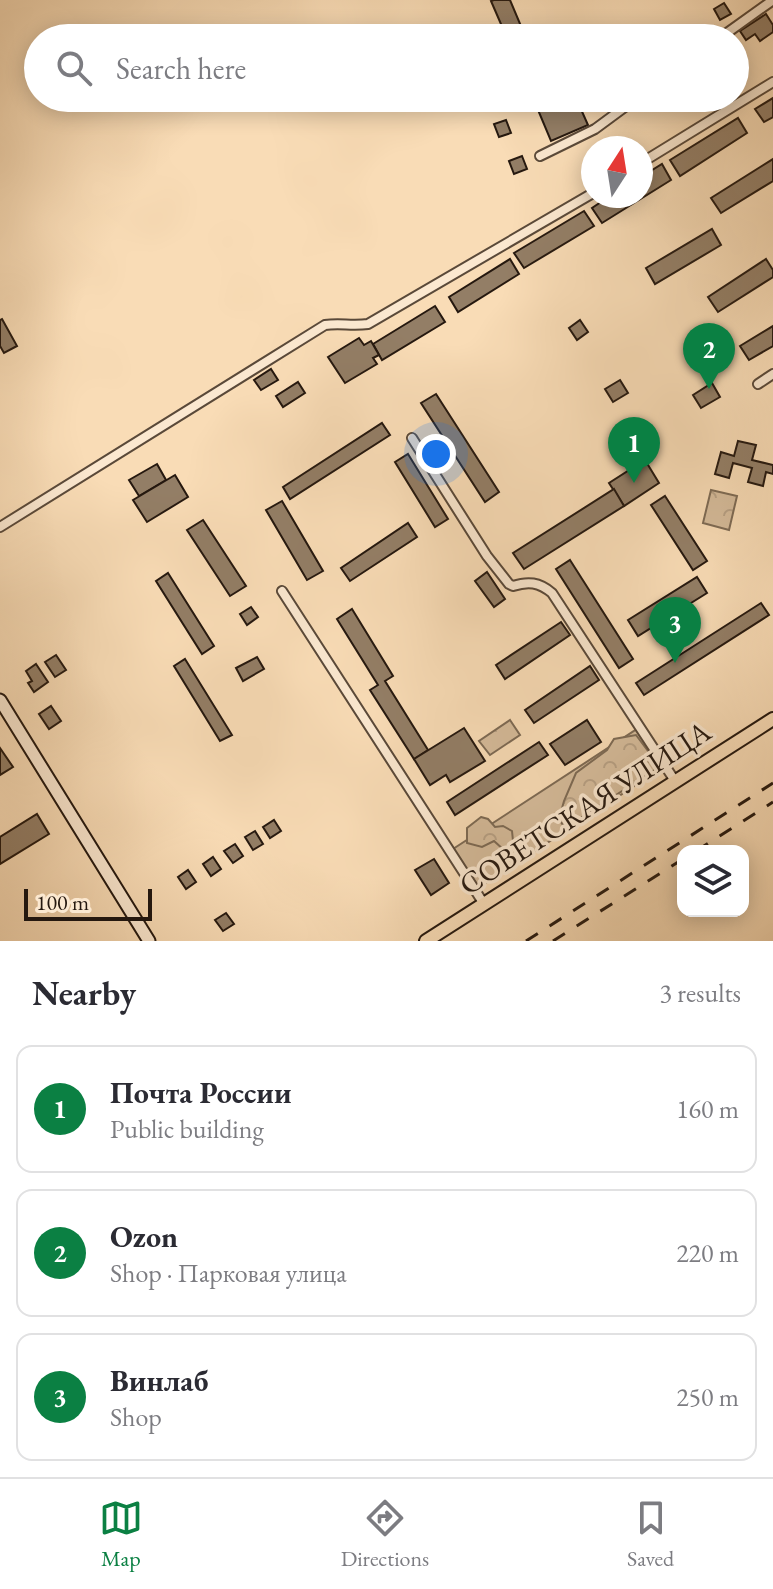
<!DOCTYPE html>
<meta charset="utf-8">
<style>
body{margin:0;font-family:"EB Garamond",serif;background:#f7f7f7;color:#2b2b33}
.controls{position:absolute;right:24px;bottom:24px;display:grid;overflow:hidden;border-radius:16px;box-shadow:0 4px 20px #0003}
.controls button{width:72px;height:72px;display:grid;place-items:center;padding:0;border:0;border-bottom:2px solid #e1e1e2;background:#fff;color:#2b2b33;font:40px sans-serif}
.compass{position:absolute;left:581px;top:136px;width:72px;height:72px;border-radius:50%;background:#fff;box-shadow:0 4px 20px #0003;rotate:12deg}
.scale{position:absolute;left:24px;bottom:20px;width:128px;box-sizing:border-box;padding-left:8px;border:4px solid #25180f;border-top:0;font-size:22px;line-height:28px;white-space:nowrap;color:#25180f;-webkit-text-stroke:6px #fbe8d0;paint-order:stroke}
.you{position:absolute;left:436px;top:454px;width:28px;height:28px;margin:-20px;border:6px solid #fff;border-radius:50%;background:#1a73e8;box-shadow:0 0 0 12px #1a73e833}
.badge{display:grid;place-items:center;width:52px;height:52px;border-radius:50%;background:#0b8043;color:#fff;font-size:26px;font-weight:700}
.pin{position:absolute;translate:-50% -66px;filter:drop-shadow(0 2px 4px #0008)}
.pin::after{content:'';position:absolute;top:42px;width:28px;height:24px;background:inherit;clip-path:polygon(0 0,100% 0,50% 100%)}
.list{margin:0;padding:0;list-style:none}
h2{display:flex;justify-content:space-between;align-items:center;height:104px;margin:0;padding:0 32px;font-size:34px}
h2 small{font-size:26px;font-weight:400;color:#7c7c81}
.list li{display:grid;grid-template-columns:52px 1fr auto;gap:24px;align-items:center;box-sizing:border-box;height:128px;margin:0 16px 16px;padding:0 16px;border:2px solid #e1e1e2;border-radius:16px}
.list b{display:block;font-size:30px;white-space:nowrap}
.list p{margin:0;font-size:26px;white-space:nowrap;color:#7c7c81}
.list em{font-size:26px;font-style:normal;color:#7c7c81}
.icon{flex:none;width:44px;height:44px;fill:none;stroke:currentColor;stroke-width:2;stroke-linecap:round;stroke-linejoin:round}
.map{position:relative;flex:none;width:773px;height:941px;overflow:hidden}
.search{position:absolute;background:#fff;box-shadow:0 4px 20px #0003;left:24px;right:24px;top:24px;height:88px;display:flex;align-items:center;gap:20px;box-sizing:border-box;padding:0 28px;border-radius:44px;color:#7c7c81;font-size:30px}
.sheet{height:536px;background:#fff}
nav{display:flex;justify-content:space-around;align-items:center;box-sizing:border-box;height:112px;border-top:2px solid #e1e1e2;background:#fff;font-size:22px;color:#7c7c81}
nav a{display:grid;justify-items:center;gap:4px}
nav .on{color:#0b8043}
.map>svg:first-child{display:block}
</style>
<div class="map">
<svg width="773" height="941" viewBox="0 0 773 941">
<defs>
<pattern id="forest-crowns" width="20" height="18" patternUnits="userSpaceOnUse" patternTransform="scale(2)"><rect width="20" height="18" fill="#d5bb9a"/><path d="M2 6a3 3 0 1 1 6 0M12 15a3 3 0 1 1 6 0" fill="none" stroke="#b7a084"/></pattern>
</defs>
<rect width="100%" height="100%" fill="#f9dcb6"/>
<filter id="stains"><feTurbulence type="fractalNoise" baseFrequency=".0025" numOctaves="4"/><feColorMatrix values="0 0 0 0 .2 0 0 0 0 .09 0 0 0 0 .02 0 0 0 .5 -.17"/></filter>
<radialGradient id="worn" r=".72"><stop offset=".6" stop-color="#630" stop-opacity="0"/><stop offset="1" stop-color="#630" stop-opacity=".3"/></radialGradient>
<polygon fill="#d5bb9a" stroke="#7d6a54" stroke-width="2" points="637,729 662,768 478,888 453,849"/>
<g fill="url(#forest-crowns)" stroke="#7d6a54" stroke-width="2">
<polygon points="711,490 737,496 729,530 703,523"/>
<polygon points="510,720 520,735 490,755 479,741"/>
<polygon points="636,735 657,763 656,769 565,828 559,819 564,801 576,773 607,750 614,739"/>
<polygon points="481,817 488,819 495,827 503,826 512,831 513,841 504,850 494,841 482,847 467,843 467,828"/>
</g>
<g fill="#937e66" stroke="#25180f" stroke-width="2">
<polygon points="494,0 510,0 526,38 507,38 491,1"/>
<polygon points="724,3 731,14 720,20 714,9"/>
<polygon points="766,14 773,25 773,32 760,41 755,34 746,40 740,31"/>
<polygon points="533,98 576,98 588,125 551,141"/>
<polygon points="773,98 773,117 764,122 755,109"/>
<polygon points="738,118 747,133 680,176 670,160"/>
<polygon points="506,120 511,133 499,137 494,124"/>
<polygon points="522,156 527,169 514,174 509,161"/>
<polygon points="773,159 773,181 721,213 711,198"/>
<polygon points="662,164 671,180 602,223 592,208 610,196 641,196 641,177"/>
<polygon points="584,211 594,226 524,268 514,253"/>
<polygon points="712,229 721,245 655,284 646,268"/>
<polygon points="510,259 519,274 458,312 449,297"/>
<polygon points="766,259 773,270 773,277 718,312 708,297"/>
<polygon points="435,306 445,322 382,360 373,344"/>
<polygon points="2,319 17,346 4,353 0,346 0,320"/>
<polygon points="580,320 588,332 577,340 569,328"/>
<polygon points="773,326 773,346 749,360 740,346"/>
<polygon points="359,338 364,345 371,341 379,355 373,358 377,364 345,383 328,357"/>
<polygon points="271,369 278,380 261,390 254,380"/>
<polygon points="620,380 628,393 613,402 605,389"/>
<polygon points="298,382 305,393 283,407 276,396"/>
<polygon points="712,383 720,397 701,408 693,395"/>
<polygon points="436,394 499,492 485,502 421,403"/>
<polygon points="382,423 390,435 290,499 283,487"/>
<polygon points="738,441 756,445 752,460 773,465 773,474 766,472 763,486 748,482 752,468 733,463 729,478 715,474 721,452 734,456"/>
<polygon points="408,454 448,519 435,527 395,462"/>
<polygon points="645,460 659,483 624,506 609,483"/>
<polygon points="157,464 166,480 139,496 129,480"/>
<polygon points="175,475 188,497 147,522 133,500"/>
<polygon points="614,489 624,506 524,569 513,553"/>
<polygon points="665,496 707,561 693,570 651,505"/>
<polygon points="282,501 323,571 307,580 266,510"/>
<polygon points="203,520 246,586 230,596 187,530"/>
<polygon points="408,523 417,537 350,581 341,568"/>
<polygon points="570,560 633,659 619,668 556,569"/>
<polygon points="487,572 505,599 494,607 475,581"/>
<polygon points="168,573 214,646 202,654 156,581"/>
<polygon points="697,577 707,593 638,636 628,620"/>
<polygon points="761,603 769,615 644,695 636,683"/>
<polygon points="251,607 258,617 247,625 240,614"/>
<polygon points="352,609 393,676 385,681 428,750 414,759 370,690 378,685 337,619"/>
<polygon points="561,622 570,635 505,679 496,665"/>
<polygon points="56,655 66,670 55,677 45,662"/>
<polygon points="257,657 264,669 243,681 236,668"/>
<polygon points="185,659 232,735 220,741 174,666"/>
<polygon points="36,664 48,682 34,692 28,683 32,681 26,671"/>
<polygon points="590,666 599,680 534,723 525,710"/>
<polygon points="51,706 61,721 49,729 39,714"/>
<polygon points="587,720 601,742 565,765 550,744"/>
<polygon points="464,728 485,761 450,782 446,775 430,785 414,759"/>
<polygon points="539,742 548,755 455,815 447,802"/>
<polygon points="0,748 13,767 0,775"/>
<polygon points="37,814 49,834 0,864 0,837"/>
<polygon points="274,820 281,831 270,838 263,827"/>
<polygon points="255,831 263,844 253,850 245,837"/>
<polygon points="235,844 243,856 233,863 224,851"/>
<polygon points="213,857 221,869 211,876 203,864"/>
<polygon points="434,859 449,883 431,895 415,870"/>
<polygon points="188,870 196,882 186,889 178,877"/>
<polygon points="226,913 234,924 223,931 215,920"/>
</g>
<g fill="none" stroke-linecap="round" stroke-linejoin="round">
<defs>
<g id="street">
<polyline points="720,38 773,0"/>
<polyline points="540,156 595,129 637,98"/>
<polyline points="641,163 773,82"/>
<polyline points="758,384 773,374"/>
<path d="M412,438L487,556L509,584L513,586C528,581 539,582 552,593L675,781"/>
<path d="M0,527L325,325C339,323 353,326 368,324L593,193"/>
<polyline points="282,591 484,904"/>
</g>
<polyline id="secondary" points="0,700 149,941"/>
<polyline id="primary" points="426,941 773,719"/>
</defs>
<use href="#street" stroke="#5a4939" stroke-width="12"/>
<use href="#secondary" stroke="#25180f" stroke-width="15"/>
<use href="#primary" stroke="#25180f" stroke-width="16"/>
<use href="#street" stroke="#fbe8d0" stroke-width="8"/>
<use href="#secondary" stroke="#fbe8d0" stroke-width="11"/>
<use href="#primary" stroke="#f9dcb6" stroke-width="12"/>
<g stroke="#25180f" stroke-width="3" stroke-dasharray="14 14" stroke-linecap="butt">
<polyline points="696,851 773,802"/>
<polyline points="526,941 773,783"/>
<polyline points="553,941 683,859"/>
</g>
</g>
<g text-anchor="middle" stroke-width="7" stroke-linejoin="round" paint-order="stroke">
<g font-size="30" fill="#25180f" stroke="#fbe8d0">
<text transform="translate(585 808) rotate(-33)" y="10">СОВЕТСКАЯ УЛИЦА</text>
</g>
</g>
<rect width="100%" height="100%" filter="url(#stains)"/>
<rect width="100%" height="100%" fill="url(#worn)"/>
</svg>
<div class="controls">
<button><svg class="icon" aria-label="layers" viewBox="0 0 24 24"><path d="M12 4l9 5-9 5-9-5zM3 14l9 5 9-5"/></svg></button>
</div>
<svg class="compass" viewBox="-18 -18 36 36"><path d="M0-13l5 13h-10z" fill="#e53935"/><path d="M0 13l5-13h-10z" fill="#7c7c81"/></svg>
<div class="scale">100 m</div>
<div class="you"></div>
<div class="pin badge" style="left:634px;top:483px">1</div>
<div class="pin badge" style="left:709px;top:389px">2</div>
<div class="pin badge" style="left:675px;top:663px">3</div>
<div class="search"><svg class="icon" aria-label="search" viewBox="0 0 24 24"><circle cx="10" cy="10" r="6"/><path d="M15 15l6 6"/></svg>Search here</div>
</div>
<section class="sheet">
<h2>Nearby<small>3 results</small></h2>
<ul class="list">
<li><span class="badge">1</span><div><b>Почта России</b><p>Public building</p></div><em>160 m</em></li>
<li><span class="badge">2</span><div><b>Ozon</b><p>Shop · Парковая улица</p></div><em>220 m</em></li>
<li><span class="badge">3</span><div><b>Винлаб</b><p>Shop</p></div><em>250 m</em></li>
</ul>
</section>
<nav>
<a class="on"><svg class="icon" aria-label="map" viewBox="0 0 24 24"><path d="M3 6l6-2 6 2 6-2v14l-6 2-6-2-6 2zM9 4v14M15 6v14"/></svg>Map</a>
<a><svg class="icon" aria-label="directions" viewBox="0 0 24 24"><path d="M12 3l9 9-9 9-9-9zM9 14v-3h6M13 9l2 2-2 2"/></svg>Directions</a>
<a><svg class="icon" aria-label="saved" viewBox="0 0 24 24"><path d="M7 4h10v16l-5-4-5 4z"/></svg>Saved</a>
</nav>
